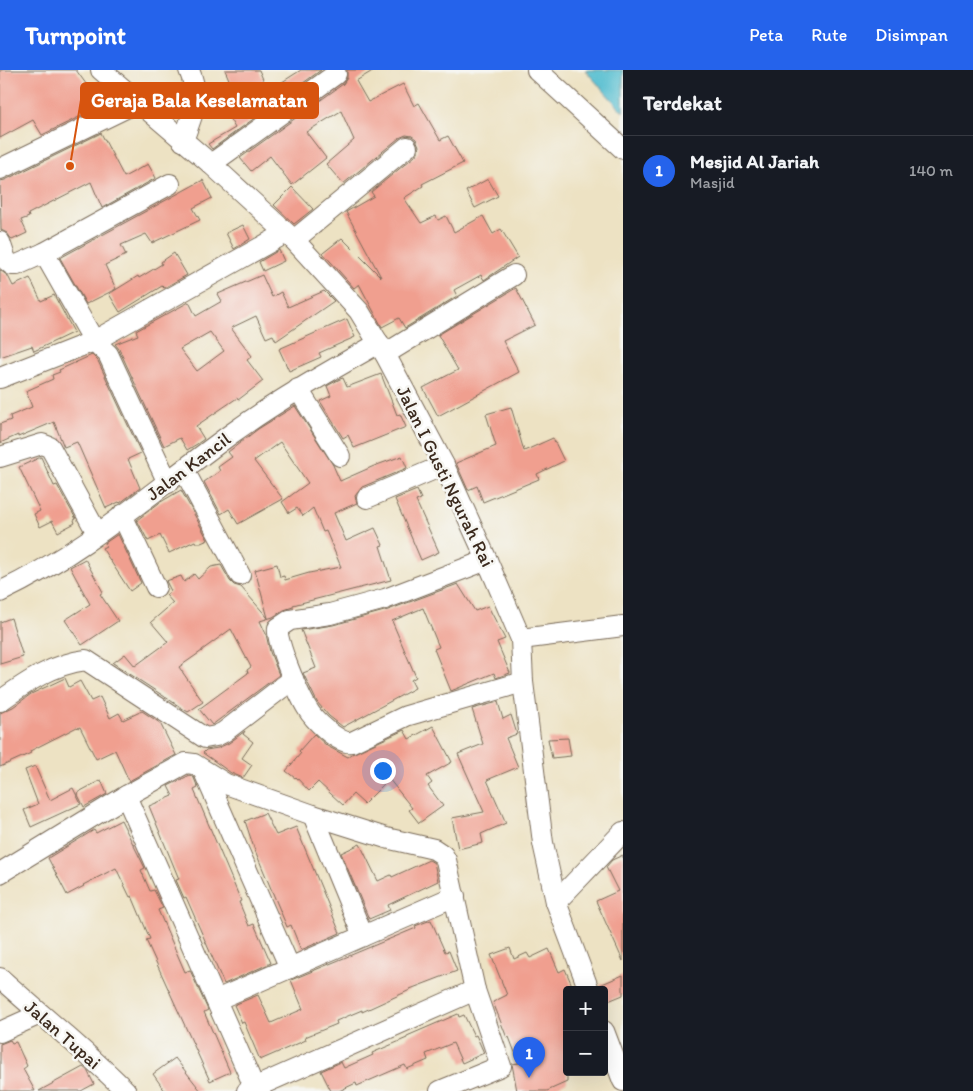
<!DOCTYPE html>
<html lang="id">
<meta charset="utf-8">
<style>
body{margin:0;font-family:Itim,sans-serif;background:#20242c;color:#f1f3f6}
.controls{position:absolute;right:15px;bottom:15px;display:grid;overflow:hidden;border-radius:5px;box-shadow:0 5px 20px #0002}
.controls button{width:45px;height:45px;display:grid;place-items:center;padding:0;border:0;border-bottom:1px solid #363941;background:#171b24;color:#f1f3f6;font:25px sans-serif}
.you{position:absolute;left:382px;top:700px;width:18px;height:18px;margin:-12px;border:4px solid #fff;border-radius:50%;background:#1a73e8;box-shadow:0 0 0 8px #1a73e833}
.badge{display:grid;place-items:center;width:32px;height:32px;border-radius:50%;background:#2563eb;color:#fff;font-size:16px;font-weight:700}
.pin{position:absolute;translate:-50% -41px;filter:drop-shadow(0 1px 2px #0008)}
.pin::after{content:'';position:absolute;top:26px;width:18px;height:15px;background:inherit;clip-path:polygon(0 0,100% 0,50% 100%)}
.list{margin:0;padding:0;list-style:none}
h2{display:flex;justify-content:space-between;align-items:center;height:65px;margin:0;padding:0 20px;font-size:21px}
h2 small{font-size:16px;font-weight:400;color:#9ea1a6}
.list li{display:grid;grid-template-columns:32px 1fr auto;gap:15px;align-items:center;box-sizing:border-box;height:70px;padding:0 20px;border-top:1px solid #363941}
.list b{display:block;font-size:19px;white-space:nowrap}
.list p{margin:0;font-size:16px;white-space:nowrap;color:#9ea1a6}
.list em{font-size:16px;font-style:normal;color:#9ea1a6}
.map{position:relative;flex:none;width:623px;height:1021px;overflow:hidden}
header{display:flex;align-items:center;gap:30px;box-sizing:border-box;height:70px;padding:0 25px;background:#2563eb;color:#fff}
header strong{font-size:24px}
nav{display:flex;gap:28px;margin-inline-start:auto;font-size:18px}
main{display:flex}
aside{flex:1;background:#171b24}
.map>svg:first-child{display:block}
</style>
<header>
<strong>Turnpoint</strong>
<nav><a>Peta</a><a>Rute</a><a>Disimpan</a></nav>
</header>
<main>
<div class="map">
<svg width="623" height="1021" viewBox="0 0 623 1021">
<rect width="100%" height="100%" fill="#f6f6f2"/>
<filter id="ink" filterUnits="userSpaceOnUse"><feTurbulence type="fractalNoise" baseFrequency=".02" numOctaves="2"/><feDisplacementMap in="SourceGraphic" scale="10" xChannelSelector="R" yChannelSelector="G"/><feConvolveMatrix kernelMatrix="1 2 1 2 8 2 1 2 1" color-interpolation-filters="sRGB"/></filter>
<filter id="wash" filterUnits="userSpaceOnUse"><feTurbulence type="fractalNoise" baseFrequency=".0096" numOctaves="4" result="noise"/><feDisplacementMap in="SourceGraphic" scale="20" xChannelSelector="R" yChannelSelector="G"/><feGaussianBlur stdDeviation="1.12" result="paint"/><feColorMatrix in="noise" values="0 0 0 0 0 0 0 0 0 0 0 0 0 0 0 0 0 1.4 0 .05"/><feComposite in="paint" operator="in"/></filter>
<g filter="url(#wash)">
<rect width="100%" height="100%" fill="#ede2c3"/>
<polygon fill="#54bed0" stroke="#487477" points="585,0 623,0 623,42"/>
<g id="blocks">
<g fill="#f09f8f" fill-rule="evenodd">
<polygon points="0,0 76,0 89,18 98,13 105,19 112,31 42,65 33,50 0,68"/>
<polygon points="225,0 259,0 268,21 301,0 321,0 212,79 208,74 235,58 228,46 241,38"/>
<polygon points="347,0 374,0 356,11 368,32 403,14 414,36 419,33 440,70 448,66 463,93 422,114 423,116 404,128 421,153 436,146 438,150 446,146 454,162 483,146 493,164 501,159 518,187 484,210 481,205 454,220 457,226 405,258 399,248 382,257 359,214 354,218 323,183 342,168 381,207 346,142 374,126 371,122 415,86 418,82 419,76 416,69 412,66 406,65 399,68 343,114 326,94 354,70 341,41 306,62 326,88 292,115 270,86 251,101 240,88 343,14 347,8"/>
<polygon points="101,63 124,107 148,94 156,108 102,138 91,112 28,144 29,147 21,150 27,163 12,170 7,163 1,160 0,111 5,110"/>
<polygon points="488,109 498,126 475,138 466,121"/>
<polygon points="203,110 212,128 193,138 200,150 152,173 146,164 121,175 126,185 105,195 116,219 86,234 60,188"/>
<polygon points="292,117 313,139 294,154 274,135"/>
<polygon points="243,155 250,169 234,179 226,163"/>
<polygon points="279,180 284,191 263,201 259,192"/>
<polygon points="174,183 187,205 164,218 162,216 120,242 109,224 138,206 139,208 162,194 161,192"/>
<polygon points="0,200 8,206 13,216 30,208 41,231 54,225 74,262 34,281 32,276 0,287"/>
<path d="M262,205L272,227L281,222L288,237L324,221L334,231L276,271L273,265L266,268L256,246L231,258L252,286L247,290L263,311L238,330L237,328L196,356L204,369L197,374L187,380L180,368L164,376L119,279L115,274L138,265L136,261L189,232L196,246L222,231L218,224ZM210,262L224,281L197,301L180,279Z"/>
<polygon points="516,218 535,255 503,271 519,302 438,346 423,318 458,300 438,265"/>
<polygon points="347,249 355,267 319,283 321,287 289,301 279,279"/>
<polygon points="92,285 98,291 141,383 128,389 140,418 120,433 119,432 106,438 77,372 64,377 54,352 18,367 18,365 0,373 0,354 11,350 10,346 32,337 26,321 53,309 52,305 60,302 59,300"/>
<polygon points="381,304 397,345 400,344 406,357 354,378 348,365 343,368 320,331 331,326 327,316 340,309 343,308 347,317"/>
<polygon points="295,336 333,395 340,411 374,396 402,386 407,398 362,417 355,426 357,433 334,443 346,471 375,458 383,475 380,476 391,510 293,535 293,537 284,540 273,547 260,551 266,564 270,582 279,605 212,655 199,639 248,603 247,600 251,597 231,559 202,580 202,581 179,597 203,632 188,642 113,593 125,584 135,596 168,572 151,552 173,533 166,525 171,521 166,511 181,506 184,512 194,504 198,509 211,497 221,495 230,511 234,515 241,517 268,548 255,500 277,494 280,507 284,506 285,510 309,503 341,497 326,461 323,462 313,438 303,446 297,438 289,443 282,432 308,413 280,372 254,391 283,429 238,454 229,439 221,444 204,412 220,401 218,397 232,387 228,382 258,359"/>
<polygon points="511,337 524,381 553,368 564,391 537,404 539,409 483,432 477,416 468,420 456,393 496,376 486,344"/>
<polygon points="41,387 54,416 57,415 76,449 74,450 75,453 58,462 52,451 40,457 34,444 40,441 19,397"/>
<polygon points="181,420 208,470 201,473 196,473 195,471 169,483 160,465 148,471 137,450 159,433"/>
<polygon points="417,420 421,429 416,431 439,482 421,490 395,429"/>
<polygon points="118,464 141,513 130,521 102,478 106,476 105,473"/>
<polygon points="85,489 103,522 100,524 118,551 82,575 65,550 90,534 70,497"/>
<polygon points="458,514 475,541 488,536 505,569 497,572 510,603 496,608 494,603 451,621 434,579 439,577 423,538 392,551 416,607 411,610 415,618 343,657 329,646 317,632 303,603 316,598 301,560 333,555 388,540"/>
<polygon points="11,548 23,587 0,594 0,552"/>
<polygon points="65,608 69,617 80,611 91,631 100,627 110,648 119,643 123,650 142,641 160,653 176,685 129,711 115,680 96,689 80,657 78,658 77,657 30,681 31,683 0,697 0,643 13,637 31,624"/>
<polygon points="498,632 503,649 511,645 517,664 506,668 518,697 487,710 506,753 481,764 483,773 458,779 452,748 484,742 458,684 483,674 472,639"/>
<polygon points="433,656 452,692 427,706 432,713 428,716 443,736 419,753 409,740 412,738 389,709 364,734 353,724 343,735 318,712 309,721 296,707 295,708 286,701 301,683 299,681 314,664 327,676 348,687 352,684 404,660 409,669"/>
<polygon points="245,661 243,664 253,672 242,688 252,695 243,708 231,703 203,683 206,680 218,678 229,673"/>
<polygon points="568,668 571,686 552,688 548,669"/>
<polygon points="35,696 50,730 73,718 81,734 31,757 24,740 38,734 25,700"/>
<polygon points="190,705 194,708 198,718 194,720 241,831 239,832 249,856 254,854 271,893 224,914 186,827 184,828 176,810 179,809 149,736 173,726 168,716"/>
<polygon points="101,710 107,724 84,737 77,723"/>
<polygon points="265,743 276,765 296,757 340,863 301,880 291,855 287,857 254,778 245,751"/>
<polygon points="121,750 145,798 141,800 150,821 154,820 163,838 158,840 185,902 190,900 208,940 204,942 230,1002 210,1011 146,870 150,869 132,826 130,827 116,798 83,815 84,816 67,825 48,788 94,760 96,763"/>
<polygon points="360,774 378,811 391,805 392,807 429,790 434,793 435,797 438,811 388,835 390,840 369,849 341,783"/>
<polygon points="623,785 623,891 596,831 618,821 606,797 612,790"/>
<polygon points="431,850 445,882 449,881 457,901 410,919 410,920 362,942 362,940 336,951 337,954 305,967 306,970 260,990 244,952 242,953 234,935 258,925 271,953 303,939 291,910 416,858 415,856"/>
<polygon points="510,878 514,889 527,883 530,888 549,879 559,902 565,899 574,920 567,920 567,1012 547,1021 517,1021 512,994 519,993 509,967 507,968 493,932 507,925 491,885"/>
<polygon points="623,905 623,925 606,932 604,920 601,920 600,915"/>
<polygon points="458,944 459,947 464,945 474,966 476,965 484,983 462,993 453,973 426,984 428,990 407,999 405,995 357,1016 356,1013 339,1021 331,1021 321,1001 341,992 344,998 373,985 372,983 407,968 407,966"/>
<polygon points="10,970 12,973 16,972 27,996 23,999 35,1021 0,1021 0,974"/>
<polygon points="175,988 201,1021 165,1021 153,1004"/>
<polygon points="83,997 87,1000 94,1014 81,1021 39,1021"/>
</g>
</g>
</g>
<g filter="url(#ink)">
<use href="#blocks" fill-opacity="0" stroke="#796a58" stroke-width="1"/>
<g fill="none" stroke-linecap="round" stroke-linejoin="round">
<defs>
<g id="minor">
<polyline points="101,0 211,94 294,170 359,241 385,284 444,395 487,490 521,569 523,612 543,773 556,832 589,920"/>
<polyline points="537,0 623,79"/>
<path d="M183,71C193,41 202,31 189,0"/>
<polyline points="211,94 336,4"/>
<polyline points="0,99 138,32"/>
<polyline points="294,170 407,77"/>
<polyline points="0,172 6,190 12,195 17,195 44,183 170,114"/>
<polyline points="44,183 94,271 108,284 168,413"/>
<polyline points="385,284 514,205"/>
<polyline points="0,308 94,271 286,163"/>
<polyline points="298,319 340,386"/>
<polyline points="0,387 42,374 50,377 97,463"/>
<polyline points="184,400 240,505"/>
<polyline points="367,428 444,395"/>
<polyline points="122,445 156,517"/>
<path d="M487,490L385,529L330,544L290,550L278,558C275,570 299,625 307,638C313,649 339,675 352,672L406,646L523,612"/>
<path d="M0,522C85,482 155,419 231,364C278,330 328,302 379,273"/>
<polyline points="521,569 623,556"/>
<path d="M0,631C27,612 53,594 86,590L205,668L216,666L224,662L293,609"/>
<polyline points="204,702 290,898"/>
<polyline points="126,726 256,1021"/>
<polyline points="313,745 363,866"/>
<polyline points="0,803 126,726 186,693 194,694 226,714 313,745 386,768 434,779 443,785 446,790 475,920 501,996 440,1021"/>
<polyline points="556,832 623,762"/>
<path d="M0,908C42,946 86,981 126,1021"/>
<polyline points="216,930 455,826"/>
<polyline points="604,961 623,1011"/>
<polyline points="0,962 40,944"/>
<polyline points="247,1021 475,920"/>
</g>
</defs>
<use href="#minor" stroke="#796a58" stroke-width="22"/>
<use href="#minor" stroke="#fff" stroke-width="20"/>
</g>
</g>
<g text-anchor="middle" stroke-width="5" stroke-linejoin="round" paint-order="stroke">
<g font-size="19" fill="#3b2a1e" stroke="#f6f6f2">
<text transform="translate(188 396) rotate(-37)" y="7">Jalan Kancil</text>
<text transform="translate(446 406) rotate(64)" y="7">Jalan I Gusti Ngurah Rai</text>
<text transform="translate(63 964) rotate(41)" y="7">Jalan Tupai</text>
</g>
</g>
<path fill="none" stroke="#d7540e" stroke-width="2" d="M70 96L81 30"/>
<circle fill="#d7540e" stroke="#f6f6f2" stroke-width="2" cx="70" cy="96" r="5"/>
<rect fill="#d7540e" stroke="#d7540e" stroke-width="2" x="81" y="13" width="237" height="35" rx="5"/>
<g font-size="20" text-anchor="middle" font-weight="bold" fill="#fff">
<text x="199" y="37">Geraja Bala Keselamatan</text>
</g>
</svg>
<div class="controls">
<button>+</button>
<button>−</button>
</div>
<div class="you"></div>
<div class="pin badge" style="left:529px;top:1008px">1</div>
</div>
<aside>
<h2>Terdekat<small></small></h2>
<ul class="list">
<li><span class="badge">1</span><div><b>Mesjid Al Jariah</b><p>Masjid</p></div><em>140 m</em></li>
</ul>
</aside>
</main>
